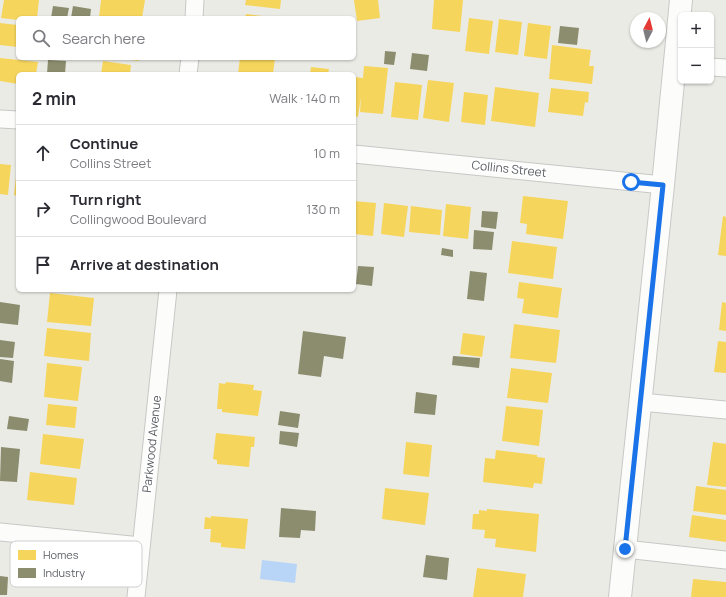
<!DOCTYPE html>
<meta charset="utf-8">
<style>
body{margin:0;font-family:Manrope,sans-serif;background:#f7f7f7;color:#2b2b33}
.controls{position:absolute;right:12px;top:12px;display:grid;overflow:hidden;border-radius:6px;box-shadow:0 1px 3px #0004}
.controls button{width:36px;height:36px;display:grid;place-items:center;padding:0;border:0;border-bottom:1px solid #e1e1e2;background:#fff;color:#2b2b33;font:20px sans-serif}
.compass{position:absolute;left:630px;top:12px;width:36px;height:36px;border-radius:50%;background:#fff;box-shadow:0 1px 3px #0004;rotate:7deg}
.stop{position:absolute;width:12px;height:12px;margin:-9px;border:3px solid #1a73e8;border-radius:50%;background:#fff}
.stop.end{background:#1a73e8;border-color:#fff;box-shadow:0 1px 4px #0008}
.list{margin:0;padding:0;list-style:none}
h2{display:flex;justify-content:space-between;align-items:center;height:52px;margin:0;padding:0 16px;font-size:17px}
h2 small{font-size:13px;font-weight:400;color:#7c7c81}
.list li{display:grid;grid-template-columns:26px 1fr auto;gap:12px;align-items:center;box-sizing:border-box;height:56px;padding:0 16px;border-top:1px solid #e1e1e2}
.list b{display:block;font-size:15px;white-space:nowrap}
.list p{margin:0;font-size:13px;white-space:nowrap;color:#7c7c81}
.list em{font-size:13px;font-style:normal;color:#7c7c81}
.icon{flex:none;width:22px;height:22px;fill:none;stroke:currentColor;stroke-width:2;stroke-linecap:round;stroke-linejoin:round}
.map{position:relative;flex:none;width:726px;height:597px;overflow:hidden}
.search{position:absolute;background:#fff;box-shadow:0 1px 3px #0004;left:16px;top:16px;width:340px;height:44px;display:flex;align-items:center;gap:10px;box-sizing:border-box;padding:0 14px;border-radius:6px;color:#7c7c81;font-size:15px}
.panel{position:absolute;background:#fff;box-shadow:0 1px 3px #0004;left:16px;top:72px;width:340px;height:220px;border-radius:6px}
.map>svg:first-child{display:block}
</style>
<div class="map">
<svg width="726" height="597" viewBox="0 0 726 597">
<rect width="100%" height="100%" fill="#ebebe6"/>
<polygon fill="#b8d5f8" points="262,560 297,564 295,583 260,579"/>
<g fill="#f6d55c">
<polygon points="4,0 39,0 37,18 18,18 18,20 1,18"/>
<polygon points="101,0 145,0 142,18 99,18"/>
<polygon points="246,0 281,0 280,9 245,5"/>
<polygon points="354,0 378,0 380,18 357,21"/>
<polygon points="434,0 463,0 460,32 432,29"/>
<polygon points="246,14 271,17 271,18 245,18"/>
<polygon points="469,18 493,21 489,54 465,51"/>
<polygon points="499,19 522,22 518,55 495,52"/>
<polygon points="0,23 18,25 18,47 0,45"/>
<polygon points="528,23 551,26 547,59 524,56"/>
<polygon points="552,45 591,50 589,66 594,66 592,84 549,79"/>
<polygon points="0,58 38,62 36,74 18,74 18,84 0,81"/>
<polygon points="119,58 139,58 138,61"/>
<polygon points="240,58 275,58 273,74 238,74"/>
<polygon points="103,61 131,65 130,74 101,74"/>
<polygon points="364,66 388,68 383,114 360,112 361,97 358,117 354,116 354,77 363,78"/>
<polygon points="311,67 329,69 328,74 310,74"/>
<polygon points="428,80 454,83 449,122 423,118"/>
<polygon points="395,82 422,85 418,120 391,117"/>
<polygon points="495,87 539,93 535,127 491,121"/>
<polygon points="551,88 589,92 588,103 585,102 583,116 548,112"/>
<polygon points="464,92 488,95 485,125 461,122"/>
<polygon points="0,164 11,165 8,195 0,194"/>
<polygon points="17,168 18,168 18,196 14,195"/>
<polygon points="523,196 568,201 563,239 526,234 527,224 520,223"/>
<polygon points="354,201 376,203 373,236 354,234"/>
<polygon points="384,203 408,206 404,237 381,234"/>
<polygon points="446,204 471,207 468,239 443,236"/>
<polygon points="411,206 442,210 440,235 409,232"/>
<polygon points="723,216 726,217 726,256 718,255"/>
<polygon points="512,241 557,247 553,279 508,273"/>
<polygon points="519,282 562,288 558,318 522,313 524,299 517,298"/>
<polygon points="50,293 94,298 91,326 47,322"/>
<polygon points="722,302 726,303 726,331 719,330"/>
<polygon points="514,324 560,330 556,363 510,358"/>
<polygon points="47,328 91,333 89,361 44,356"/>
<polygon points="463,333 485,336 482,357 460,354"/>
<polygon points="718,341 726,342 726,373 714,372"/>
<polygon points="47,363 82,367 78,401 44,397"/>
<polygon points="511,368 552,373 548,403 507,398"/>
<polygon points="226,382 254,385 253,390 262,391 258,416 222,412 222,409 217,409 219,383 225,384"/>
<polygon points="48,404 77,407 75,428 46,425"/>
<polygon points="506,406 543,410 539,446 502,441"/>
<polygon points="216,433 255,437 254,447 251,447 249,467 217,464 217,460 213,459"/>
<polygon points="43,434 84,439 80,469 40,464"/>
<polygon points="406,442 432,445 429,477 403,474"/>
<polygon points="713,442 726,444 726,487 707,485"/>
<polygon points="496,450 537,455 537,457 545,458 542,484 534,483 533,488 483,482 485,458 495,459"/>
<polygon points="30,472 77,478 74,505 27,500"/>
<polygon points="696,486 726,490 726,515 693,511"/>
<polygon points="385,488 429,493 425,525 382,519"/>
<polygon points="487,509 539,514 536,552 495,547 496,539 484,538 485,530 472,529 473,514 479,514 479,510 487,511"/>
<polygon points="692,515 726,520 726,542 689,537"/>
<polygon points="211,516 248,519 245,549 221,547 221,543 210,542 211,529 204,529 205,517 211,518"/>
<polygon points="477,568 526,574 523,597 473,597"/>
<polygon points="693,579 726,582 726,597 691,597"/>
</g>
<g fill="#8c8c6e">
<polygon points="53,6 69,8 67,18 51,18"/>
<polygon points="73,6 91,9 90,18 71,18"/>
<polygon points="560,26 579,28 577,45 558,43"/>
<polygon points="385,51 396,52 394,65 384,64"/>
<polygon points="412,53 429,55 427,71 410,69"/>
<polygon points="48,60 66,61 65,74 47,74"/>
<polygon points="482,211 498,212 496,229 481,227"/>
<polygon points="474,230 494,232 492,250 473,249"/>
<polygon points="442,248 453,250 453,257 441,255"/>
<polygon points="358,266 374,267 372,286 356,284"/>
<polygon points="470,271 487,273 484,301 467,299"/>
<polygon points="0,302 20,305 18,325 0,323"/>
<polygon points="303,331 346,337 343,359 324,356 321,377 298,374"/>
<polygon points="0,340 15,342 13,358 0,357"/>
<polygon points="453,356 480,358 479,368 452,365"/>
<polygon points="0,359 14,361 12,383 0,381"/>
<polygon points="416,392 437,395 435,415 414,413"/>
<polygon points="280,411 300,414 298,428 278,425"/>
<polygon points="9,416 29,419 27,431 7,429"/>
<polygon points="280,431 299,433 297,447 279,444"/>
<polygon points="1,447 20,449 17,482 0,481"/>
<polygon points="281,508 316,511 315,531 301,530 300,538 279,537"/>
<polygon points="426,555 449,558 447,580 423,577"/>
<polygon points="0,576 8,577 7,595 0,595"/>
</g>
<g fill="none" stroke-linecap="round" stroke-linejoin="round">
<defs>
<g id="street">
<polyline points="194,18 195,0"/>
<polyline points="711,67 726,68"/>
<polyline points="188,74 190,58"/>
<polyline points="0,119 18,120"/>
<polyline points="354,154 663,185"/>
<polyline points="641,402 726,410"/>
<polyline points="0,532 141,546"/>
<polyline points="625,549 726,560"/>
<polyline points="136,597 168,290"/>
</g>
<polyline id="secondary" points="620,597 663,185 681,0"/>
</defs>
<use href="#street" stroke="#c7c8c6" stroke-width="19"/>
<use href="#secondary" stroke="#c8c8c7" stroke-width="24"/>
<use href="#street" stroke="#fcfcfb" stroke-width="17"/>
<use href="#secondary" stroke="#fcfcfb" stroke-width="22"/>
</g>
<g fill="none" stroke-linecap="round" stroke-linejoin="round">
<polyline stroke="#1a73e8" stroke-width="5" points="625,549 663,185 631,182"/>
</g>
<g text-anchor="middle" stroke-width="4" stroke-linejoin="round" paint-order="stroke">
<g font-size="12" fill="#5b5e64" stroke="#fff">
<text transform="translate(509 169) rotate(6)" y="4">Collins Street</text>
<text transform="translate(152 444) rotate(-84)" y="4">Parkwood Avenue</text>
</g>
</g>
<rect x="10" y="541" width="132" height="46" rx="6" fill="#fff" stroke="#cecfd0" stroke-width="1"/>
<rect x="18" y="550" width="18" height="10" fill="#f6d55c"/>
<rect x="18" y="568" width="18" height="10" fill="#8c8c6e"/>
<g font-size="11" fill="#5b5e64">
<text x="43" y="559">Homes</text>
<text x="43" y="577">Industry</text>
</g>
</svg>
<div class="controls">
<button>+</button>
<button>−</button>
</div>
<svg class="compass" viewBox="-18 -18 36 36"><path d="M0-13l5 13h-10z" fill="#e53935"/><path d="M0 13l5-13h-10z" fill="#7c7c81"/></svg>
<div class="stop" style="left:631px;top:182px"></div>
<div class="stop end" style="left:625px;top:549px"></div>
<div class="search"><svg class="icon" aria-label="search" viewBox="0 0 24 24"><circle cx="10" cy="10" r="6"/><path d="M15 15l6 6"/></svg>Search here</div>
<section class="panel">
<h2>2 min<small>Walk · 140 m</small></h2>
<ul class="list">
<li><svg class="icon" aria-label="ahead" viewBox="0 0 24 24"><path d="M12 20V5M6 11l6-6 6 6"/></svg><div><b>Continue</b><p>Collins Street</p></div><em>10 m</em></li>
<li><svg class="icon" aria-label="right" viewBox="0 0 24 24"><path d="M7 20v-9h11M14 6l5 5-5 5"/></svg><div><b>Turn right</b><p>Collingwood Boulevard</p></div><em>130 m</em></li>
<li><svg class="icon" aria-label="arrive" viewBox="0 0 24 24"><path d="M6 21V4h12l-3 4 3 4H6"/></svg><div><b>Arrive at destination</b></div></li>
</ul>
</section>
</div>
